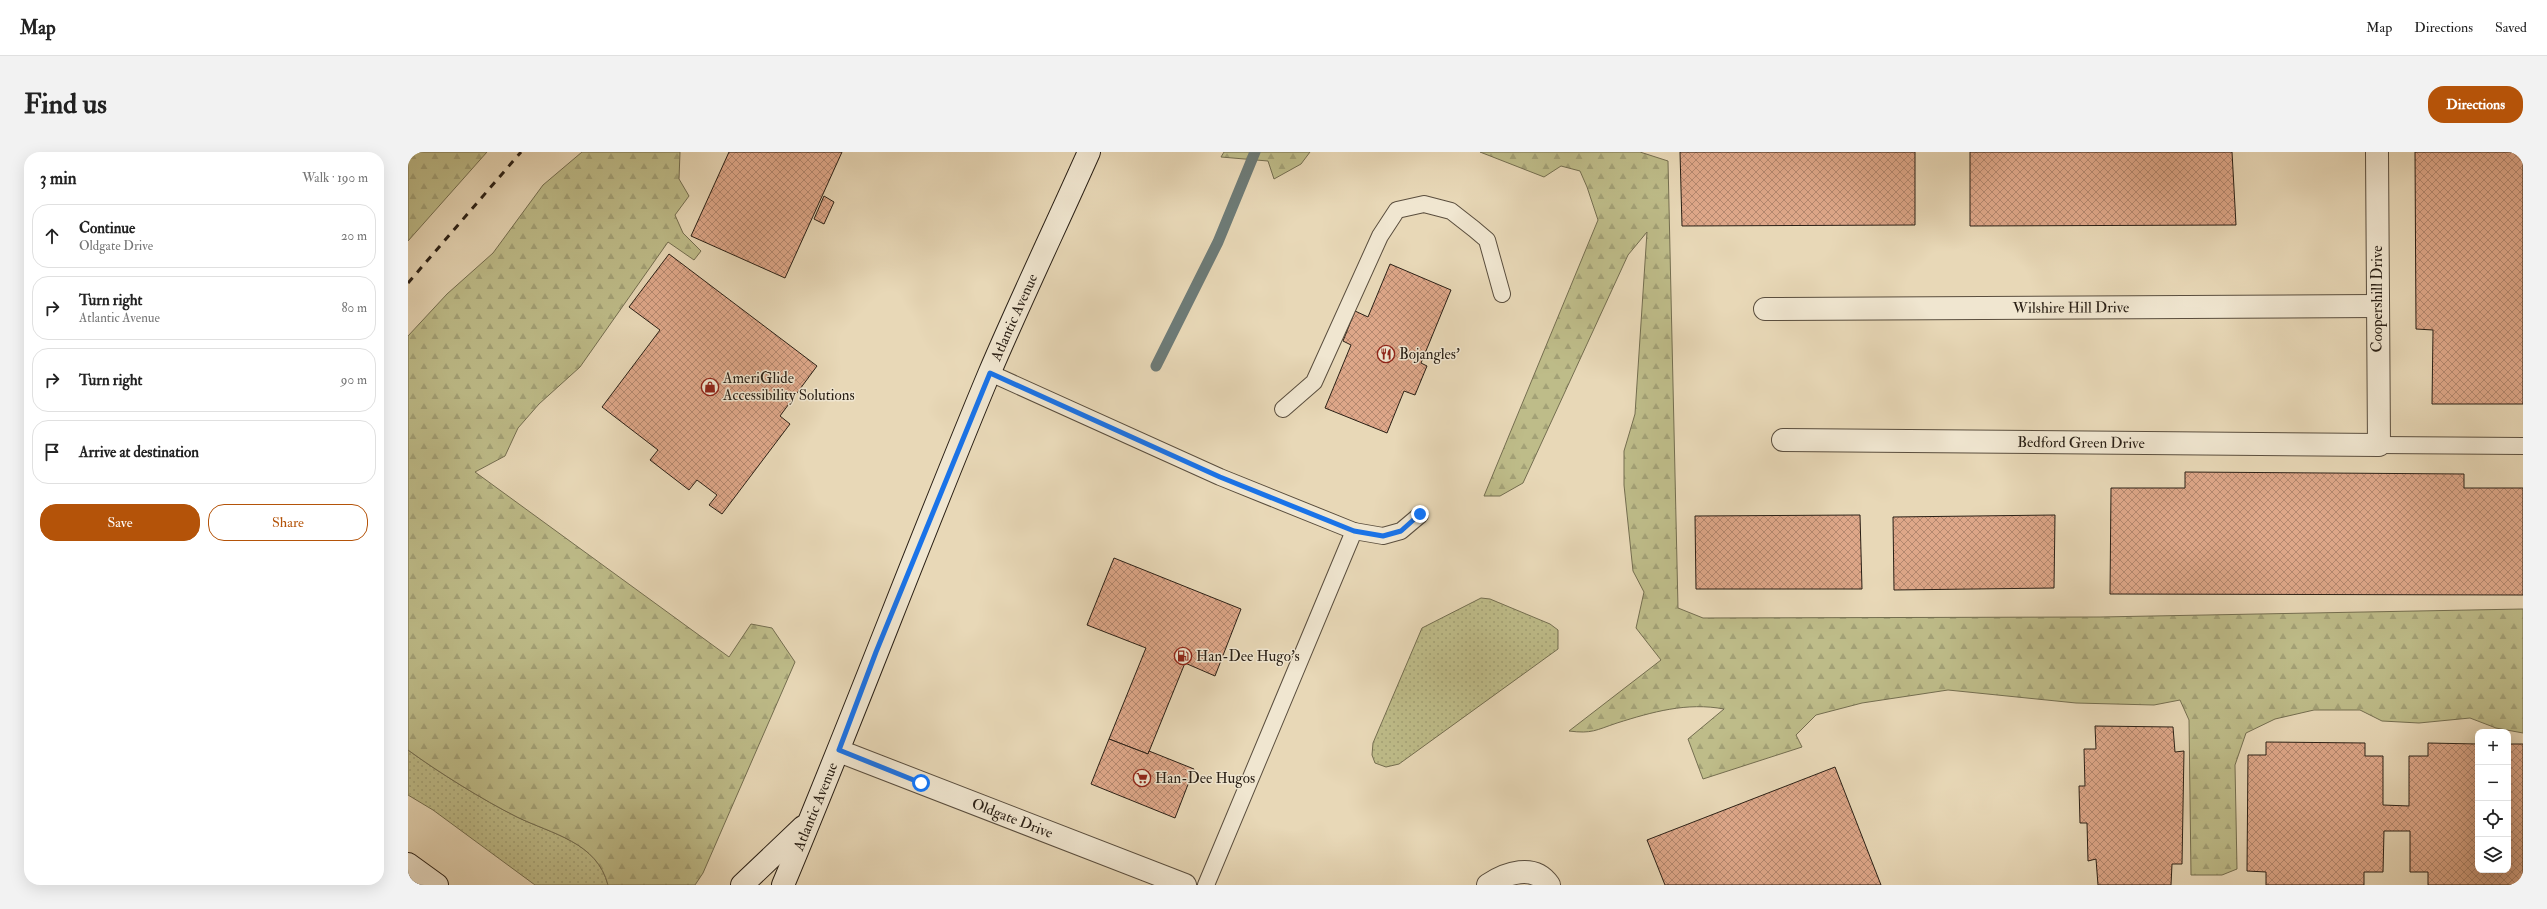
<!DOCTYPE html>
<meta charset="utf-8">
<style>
body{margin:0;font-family:"IM FELL Double Pica",serif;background:#f2f2f2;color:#222}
.controls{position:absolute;right:12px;bottom:12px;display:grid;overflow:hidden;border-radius:8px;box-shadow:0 4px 16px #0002}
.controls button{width:36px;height:36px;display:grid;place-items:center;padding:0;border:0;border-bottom:1px solid #e0e0e0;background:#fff;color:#222;font:20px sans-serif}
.stop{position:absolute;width:12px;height:12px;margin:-9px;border:3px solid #1a73e8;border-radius:50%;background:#fff}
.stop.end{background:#1a73e8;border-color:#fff;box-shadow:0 1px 4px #0008}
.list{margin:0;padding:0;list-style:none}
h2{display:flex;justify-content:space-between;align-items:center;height:52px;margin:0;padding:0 16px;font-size:17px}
h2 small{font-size:13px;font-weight:400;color:#767676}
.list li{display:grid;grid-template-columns:26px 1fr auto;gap:12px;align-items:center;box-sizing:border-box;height:64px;margin:0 8px 8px;padding:0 8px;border:1px solid #e0e0e0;border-radius:16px}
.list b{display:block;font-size:15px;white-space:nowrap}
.list p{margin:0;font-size:13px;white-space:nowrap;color:#767676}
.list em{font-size:13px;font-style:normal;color:#767676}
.actions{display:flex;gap:8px;padding:12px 16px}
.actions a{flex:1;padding:9px 0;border:1px solid #b45309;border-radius:16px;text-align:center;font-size:14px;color:#b45309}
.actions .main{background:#b45309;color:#fff}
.icon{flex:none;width:22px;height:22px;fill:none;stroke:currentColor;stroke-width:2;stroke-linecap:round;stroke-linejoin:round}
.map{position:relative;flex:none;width:2115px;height:733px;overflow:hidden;border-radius:16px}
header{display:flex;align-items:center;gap:24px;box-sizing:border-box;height:56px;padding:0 20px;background:#fff;border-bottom:1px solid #e0e0e0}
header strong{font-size:19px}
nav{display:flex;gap:22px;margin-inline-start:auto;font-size:14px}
.intro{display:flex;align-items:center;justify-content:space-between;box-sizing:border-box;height:96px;padding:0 24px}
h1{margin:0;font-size:28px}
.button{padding:10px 18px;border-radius:16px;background:#b45309;color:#fff;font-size:14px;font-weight:700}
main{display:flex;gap:24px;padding:0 24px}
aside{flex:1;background:#fff;border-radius:16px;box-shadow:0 4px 16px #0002}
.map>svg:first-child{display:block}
</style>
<header>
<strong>Map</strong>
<nav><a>Map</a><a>Directions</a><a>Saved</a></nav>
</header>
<div class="intro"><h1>Find us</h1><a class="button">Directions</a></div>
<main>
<aside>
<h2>3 min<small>Walk · 190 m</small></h2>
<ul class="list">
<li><svg class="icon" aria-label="ahead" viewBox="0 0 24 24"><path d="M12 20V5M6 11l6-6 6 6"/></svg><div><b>Continue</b><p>Oldgate Drive</p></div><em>20 m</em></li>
<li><svg class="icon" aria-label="right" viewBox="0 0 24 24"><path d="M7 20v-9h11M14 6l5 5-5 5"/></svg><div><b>Turn right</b><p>Atlantic Avenue</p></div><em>80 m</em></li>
<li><svg class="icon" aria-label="right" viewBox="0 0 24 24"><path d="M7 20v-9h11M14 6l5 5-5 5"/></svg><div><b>Turn right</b></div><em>90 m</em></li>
<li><svg class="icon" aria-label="arrive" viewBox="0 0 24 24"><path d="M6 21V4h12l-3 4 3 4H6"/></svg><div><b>Arrive at destination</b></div></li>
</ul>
<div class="actions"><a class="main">Save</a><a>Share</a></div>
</aside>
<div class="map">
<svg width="2115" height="733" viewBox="0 0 2115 733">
<defs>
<pattern id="grass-dots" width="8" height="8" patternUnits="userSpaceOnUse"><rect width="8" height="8" fill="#bebc89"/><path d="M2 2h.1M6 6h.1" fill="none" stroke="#a3a176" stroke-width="1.8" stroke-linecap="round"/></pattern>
<pattern id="forest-firs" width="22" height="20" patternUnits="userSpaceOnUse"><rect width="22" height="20" fill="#bebc89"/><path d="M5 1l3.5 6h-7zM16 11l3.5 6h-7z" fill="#a3a176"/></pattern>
<pattern id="building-cross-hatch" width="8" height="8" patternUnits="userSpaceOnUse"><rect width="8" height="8" fill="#dea789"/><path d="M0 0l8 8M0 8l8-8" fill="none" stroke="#b4886f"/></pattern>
</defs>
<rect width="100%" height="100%" fill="#e8d8b7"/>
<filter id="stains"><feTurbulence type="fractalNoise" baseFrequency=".005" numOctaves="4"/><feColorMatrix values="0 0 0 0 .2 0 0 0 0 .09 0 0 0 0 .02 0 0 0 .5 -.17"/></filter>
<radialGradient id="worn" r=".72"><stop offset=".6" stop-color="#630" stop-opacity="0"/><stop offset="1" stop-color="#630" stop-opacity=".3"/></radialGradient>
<g fill="url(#grass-dots)" stroke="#746e50">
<polygon points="1073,446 1082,447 1142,472 1150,478 1150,497 991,612 978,615 967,611 964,603 965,591 1014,476"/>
<path d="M0,598C30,620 75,648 109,665C144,682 189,690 200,733H127L25,658L0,643Z"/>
</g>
<g fill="url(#forest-firs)" stroke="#746e50">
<polygon points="0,0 79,0 0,89"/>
<path d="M174,0H272L271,27L281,44L267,63L275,81L293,99L286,108L260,90L172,215L131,252L110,276L97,304L67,320L321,505L343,472L364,476L387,510L295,721L287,733H200C189,690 144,682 109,665C75,648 30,620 0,598V184L39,142L85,101L135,33Z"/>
<polygon points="816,0 902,0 893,12 866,27 860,9 813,5"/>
<path d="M1072,0H1232L1260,9L1270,456L1295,466L1692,465L2115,457V581L2088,576L2062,566L2011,571L1974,569L1952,558H1906L1867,567L1838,581L1827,613L1829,717L1814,723H1783L1781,568L1772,548L1746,553L1668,551L1540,538L1454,551L1408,563L1388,583L1394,595L1295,627L1280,587L1316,557C1279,550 1244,560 1209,571C1188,578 1184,582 1161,579L1253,508L1228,476L1236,440L1225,419L1216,333V299L1227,262L1239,80L1220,103L1115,331L1092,344H1076L1190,68L1179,35L1172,19L1153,14L1136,25Z"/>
</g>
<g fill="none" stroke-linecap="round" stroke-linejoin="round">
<polyline stroke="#6d7b77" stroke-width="11" points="748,214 810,90 847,0"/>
</g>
<g fill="url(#building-cross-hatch)" stroke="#2a2016">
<polygon points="321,0 434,0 377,126 283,84"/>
<polygon points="1272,0 1507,0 1507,73 1274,74"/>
<polygon points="1562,0 1824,0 1828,73 1562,74"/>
<polygon points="2007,0 2115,0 2115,252 2024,252 2025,178 2008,177"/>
<polygon points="416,44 426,50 416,72 406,67"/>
<polygon points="261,102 409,214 372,264 382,272 314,362 301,353 309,343 289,328 281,338 242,308 250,298 194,255 252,178 221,155"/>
<polygon points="982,112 1043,138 1013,211 1019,214 1007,243 996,239 979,281 917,256 943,193 935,189 947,159 960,165"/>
<polygon points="1777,320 2056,322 2056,336 2115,336 2115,443 1702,442 1703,336 1777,336"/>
<polygon points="1452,363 1454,437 1288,437 1287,364"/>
<polygon points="1647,363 1646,436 1486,438 1485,365"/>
<polygon points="706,406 833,457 807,524 777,511 740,602 701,587 738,496 679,473"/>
<polygon points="1687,574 1765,575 1767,600 1776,599 1774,712 1764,712 1763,733 1690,733 1688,707 1680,709 1679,671 1672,671 1671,634 1677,634 1676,597 1688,597"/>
<polygon points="701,587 740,602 741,599 786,617 767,666 683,632"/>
<polygon points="1858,590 1957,591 1957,604 1975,604 1975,653 2001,654 2001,604 2020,604 2020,591 2070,592 2070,718 2100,718 2100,592 2115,592 2115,733 2020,733 2020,720 2002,720 2002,679 1976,679 1975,720 1956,720 1956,733 1858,733 1858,720 1839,719 1840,603 1858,603"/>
<polygon points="1427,615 1473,733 1257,733 1239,688"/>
</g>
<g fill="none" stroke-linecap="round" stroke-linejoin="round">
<defs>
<g id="service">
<polyline points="582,221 812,325 946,379 975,384 993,379 1012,363"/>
<polyline points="875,257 906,230 972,84 989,58 1016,52 1043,59 1066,77 1079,88 1094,142"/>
<polyline points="1971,293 2115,294"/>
<polyline points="798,733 946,379"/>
</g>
<g id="minor">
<path id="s1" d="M1357,157L1969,154"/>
<path id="s2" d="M1375,288L1971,293L1969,0"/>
<path id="s3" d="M431,599L777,733"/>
<path d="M1080,733C1098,721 1126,711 1141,733"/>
</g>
<g id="secondary">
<polyline points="0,712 29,733"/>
<polyline points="334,733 395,675"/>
<path id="s4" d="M375,733C446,564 510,392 581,222C613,147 648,74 681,0"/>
</g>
</defs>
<use href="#service" stroke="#5a4e3e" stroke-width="18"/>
<use href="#minor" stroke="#5a4e3e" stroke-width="24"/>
<use href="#secondary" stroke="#2a2016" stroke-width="24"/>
<use href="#service" stroke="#f0e6d0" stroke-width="16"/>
<use href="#minor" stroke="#f0e6d0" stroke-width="22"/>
<use href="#secondary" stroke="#f0e6d0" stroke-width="22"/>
<polyline stroke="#2a2016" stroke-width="3" stroke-dasharray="7 7" stroke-linecap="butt" points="0,131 113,0"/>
</g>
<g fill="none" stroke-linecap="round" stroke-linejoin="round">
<polyline stroke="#1a73e8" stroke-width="5" points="513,631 431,598 468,500 582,221 812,325 946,379 975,384 993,379 1012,362"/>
</g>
<defs>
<symbol id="restaurant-ring" viewBox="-11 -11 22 22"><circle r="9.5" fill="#f0e6d0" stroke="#8f2418" stroke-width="1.5"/><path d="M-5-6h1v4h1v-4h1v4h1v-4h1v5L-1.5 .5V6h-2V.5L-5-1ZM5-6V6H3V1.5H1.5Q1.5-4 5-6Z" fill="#8f2418"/></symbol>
<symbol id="shop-ring" viewBox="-11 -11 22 22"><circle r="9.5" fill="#f0e6d0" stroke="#8f2418" stroke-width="1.5"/><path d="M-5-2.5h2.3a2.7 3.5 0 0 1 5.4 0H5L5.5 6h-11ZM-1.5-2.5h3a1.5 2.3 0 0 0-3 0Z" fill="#8f2418"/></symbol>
<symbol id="fuel-ring" viewBox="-11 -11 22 22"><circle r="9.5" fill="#f0e6d0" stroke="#8f2418" stroke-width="1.5"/><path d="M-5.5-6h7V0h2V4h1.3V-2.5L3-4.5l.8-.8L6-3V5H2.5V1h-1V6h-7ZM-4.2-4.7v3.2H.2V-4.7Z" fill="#8f2418"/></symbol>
<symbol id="supermarket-ring" viewBox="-11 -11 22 22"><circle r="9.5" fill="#f0e6d0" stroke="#8f2418" stroke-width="1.5"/><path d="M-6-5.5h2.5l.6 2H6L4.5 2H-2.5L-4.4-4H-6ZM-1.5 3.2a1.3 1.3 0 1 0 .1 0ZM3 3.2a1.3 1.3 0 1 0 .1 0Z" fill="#8f2418"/></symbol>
</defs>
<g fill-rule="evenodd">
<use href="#restaurant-ring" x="968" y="192" width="20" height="20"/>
<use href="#shop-ring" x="292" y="225" width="20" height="20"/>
<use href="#fuel-ring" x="765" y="494" width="20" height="20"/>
<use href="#supermarket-ring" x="724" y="616" width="20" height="20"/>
</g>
<g text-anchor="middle" stroke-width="3" stroke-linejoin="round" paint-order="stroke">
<g font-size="15" fill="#2a2016" stroke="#f0e6d0">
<text transform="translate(1969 147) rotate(-90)" y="5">Coopershill Drive</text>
<text dy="5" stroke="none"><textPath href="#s1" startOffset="306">Wilshire Hill Drive</textPath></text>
<text dy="5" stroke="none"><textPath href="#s4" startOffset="613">Atlantic Avenue</textPath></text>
<text dy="5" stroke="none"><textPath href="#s2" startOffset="298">Bedford Green Drive</textPath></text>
<text dy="5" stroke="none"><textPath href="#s4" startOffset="85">Atlantic Avenue</textPath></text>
<text dy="5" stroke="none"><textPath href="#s3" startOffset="186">Oldgate Drive</textPath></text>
</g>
<g font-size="15" fill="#2a2016" stroke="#f0e6d0" text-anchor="start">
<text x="991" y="207">Bojangles'</text>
<text x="315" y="231">AmeriGlide<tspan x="315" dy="17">Accessibility Solutions</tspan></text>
<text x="788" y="509">Han-Dee Hugo's</text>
<text x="747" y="631">Han-Dee Hugos</text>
</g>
</g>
<rect width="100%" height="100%" filter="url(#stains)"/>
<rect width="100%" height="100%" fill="url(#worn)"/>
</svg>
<div class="controls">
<button>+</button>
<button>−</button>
<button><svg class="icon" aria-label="locate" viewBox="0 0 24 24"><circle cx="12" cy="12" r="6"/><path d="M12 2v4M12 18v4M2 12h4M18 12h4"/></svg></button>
<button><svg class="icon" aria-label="layers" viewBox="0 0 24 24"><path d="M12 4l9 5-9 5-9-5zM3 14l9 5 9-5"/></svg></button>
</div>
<div class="stop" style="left:513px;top:631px"></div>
<div class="stop end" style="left:1012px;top:362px"></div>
</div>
</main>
